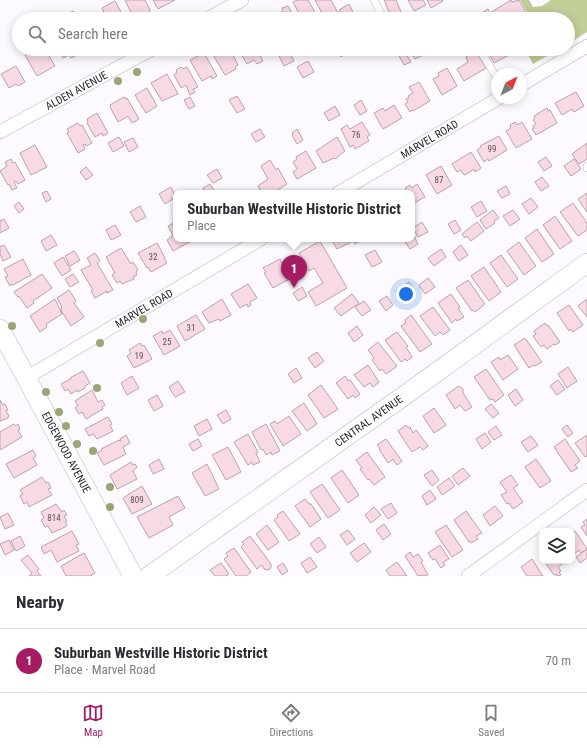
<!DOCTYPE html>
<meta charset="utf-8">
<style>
body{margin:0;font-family:"Roboto Condensed",sans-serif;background:#f2f2f3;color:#2b2b33}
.controls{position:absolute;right:12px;bottom:12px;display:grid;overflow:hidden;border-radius:8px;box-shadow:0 2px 10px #0003}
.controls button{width:36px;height:36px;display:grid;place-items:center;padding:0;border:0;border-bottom:1px solid #e1e1e2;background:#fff;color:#2b2b33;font:20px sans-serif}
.compass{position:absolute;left:491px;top:68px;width:36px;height:36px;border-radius:50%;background:#fff;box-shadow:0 2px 10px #0003;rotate:42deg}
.you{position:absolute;left:406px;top:294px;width:14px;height:14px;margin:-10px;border:3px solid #fff;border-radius:50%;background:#1a73e8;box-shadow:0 0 0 6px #1a73e833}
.badge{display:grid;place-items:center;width:26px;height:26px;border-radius:50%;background:#a61c62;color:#fff;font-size:13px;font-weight:700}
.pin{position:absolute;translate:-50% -33px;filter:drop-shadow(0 1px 2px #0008)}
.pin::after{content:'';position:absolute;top:21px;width:14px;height:12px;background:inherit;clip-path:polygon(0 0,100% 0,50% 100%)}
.popup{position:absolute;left:173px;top:190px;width:242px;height:52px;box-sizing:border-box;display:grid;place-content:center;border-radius:8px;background:#fff;filter:drop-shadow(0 1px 3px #0005);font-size:13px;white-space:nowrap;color:#7c7c81}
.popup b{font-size:15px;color:#2b2b33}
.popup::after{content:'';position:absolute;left:50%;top:100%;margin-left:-8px;border:8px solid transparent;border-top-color:#fff}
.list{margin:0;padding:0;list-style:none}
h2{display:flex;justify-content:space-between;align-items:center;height:52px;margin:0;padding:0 16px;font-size:17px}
h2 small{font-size:13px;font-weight:400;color:#7c7c81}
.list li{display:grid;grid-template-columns:26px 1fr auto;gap:12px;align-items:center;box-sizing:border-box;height:64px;padding:0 16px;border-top:1px solid #e1e1e2}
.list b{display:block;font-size:15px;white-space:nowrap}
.list p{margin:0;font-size:13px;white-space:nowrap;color:#7c7c81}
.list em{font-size:13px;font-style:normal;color:#7c7c81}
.icon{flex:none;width:22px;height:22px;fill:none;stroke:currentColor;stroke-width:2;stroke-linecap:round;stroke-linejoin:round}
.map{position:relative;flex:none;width:587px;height:576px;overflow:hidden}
.search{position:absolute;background:#fff;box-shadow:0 2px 10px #0003;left:12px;right:12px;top:12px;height:44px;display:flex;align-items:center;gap:10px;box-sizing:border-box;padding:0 14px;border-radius:22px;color:#7c7c81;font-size:15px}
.sheet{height:116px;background:#fff}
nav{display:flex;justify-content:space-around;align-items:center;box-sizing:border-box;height:56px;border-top:1px solid #e1e1e2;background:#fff;font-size:11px;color:#7c7c81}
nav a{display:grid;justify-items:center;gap:2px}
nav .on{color:#a61c62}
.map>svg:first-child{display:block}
</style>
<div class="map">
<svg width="587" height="576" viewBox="0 0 587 576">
<rect width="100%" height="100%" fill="#fcfaff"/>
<g fill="#c2ce98">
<polygon points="520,0 529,0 533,7 542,6 551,0 587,0 587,32 568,44 568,19 529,19 530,17"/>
<polygon points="525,49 559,49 533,64"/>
</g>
<g fill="#f7dae5" stroke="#bda1ab">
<polygon points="125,0 145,0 150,10 149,10 151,13 140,19 134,19"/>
<polygon points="153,0 175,0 158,9"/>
<polygon points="297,0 308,0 319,19 302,19 293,2"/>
<polygon points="315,0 331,0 338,13 325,19"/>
<polygon points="384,0 396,0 404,19 392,19"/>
<polygon points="408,0 423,0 426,5 414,11"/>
<polygon points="427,0 442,0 443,1 431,8"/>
<polygon points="511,0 512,2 519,0 527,14 519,19 474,19 473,18 488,9 490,13"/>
<polygon points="115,1 125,19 104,19 102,17 105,15 102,8"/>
<polygon points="349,4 354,14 345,19 339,10"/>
<polygon points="288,6 295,19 280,19 277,14 283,11 282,8"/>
<polygon points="73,11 78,19 66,19 64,16"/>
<polygon points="36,49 45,49 55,66 37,76 25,55"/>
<polygon points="58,49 78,49 81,53 71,58 69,55 63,58"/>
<polygon points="218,49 230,49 238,65 235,67 236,69 225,75 212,53"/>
<polygon points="238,49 257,49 263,61 257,64 254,60 247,64"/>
<polygon points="312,49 325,49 315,54"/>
<polygon points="337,49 350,49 351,51 341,57"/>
<polygon points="411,49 422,49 425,54 415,59 409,50"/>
<polygon points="486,49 506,49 509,55 494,63"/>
<polygon points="289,51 294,61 284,66 279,56"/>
<polygon points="476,51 486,68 464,81 457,69 468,62 466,57"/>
<polygon points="405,52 411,62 404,65 399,56"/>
<polygon points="204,53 217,76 212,79 211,76 202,81 190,60"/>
<polygon points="308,61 314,72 303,78 297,67"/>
<polygon points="16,66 25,82 18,86 16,84 9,88 1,74"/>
<polygon points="181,67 183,69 187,67 198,87 193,89 195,92 190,95 186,85 181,88 174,75 177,73 176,70"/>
<polygon points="447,68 457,86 442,95 433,79 439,76 438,73"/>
<polygon points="167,74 178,94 162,101 151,83"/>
<polygon points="419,82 430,101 413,111 412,110 410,112 405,104 408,102 406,99 409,98 408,96 413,93 409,87"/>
<polygon points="147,88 157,106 146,113 135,95"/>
<polygon points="576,92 584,106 574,112 572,109 562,115 555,103"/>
<polygon points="237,96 245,109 237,113 229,100"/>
<polygon points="124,97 125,99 127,98 139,119 132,123 128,116 118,122 110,107 111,106 110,105"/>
<polygon points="190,97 195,106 189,109 184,100"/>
<polygon points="361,100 367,111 360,115 354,105"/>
<polygon points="394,105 402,118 383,129 374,113 383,108 385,111"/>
<polygon points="335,106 340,115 329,121 324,113"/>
<polygon points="547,108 548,111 550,110 557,123 536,135 532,129 534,128 533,126 536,124 533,120 535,118 534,116"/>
<polygon points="97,113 108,133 103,136 102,133 95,137 87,123 88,122 87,119"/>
<polygon points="362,122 370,135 367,137 369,141 355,149 353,145 350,147 341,129 347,125 350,129"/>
<polygon points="515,122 517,125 522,122 532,139 516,148 506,131 511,128 510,125"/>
<polygon points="78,123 80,126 82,125 92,143 86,146 85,144 83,145 85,149 78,153 67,133 69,132 67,129"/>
<polygon points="260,129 265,137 256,142 251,134"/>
<polygon points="297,129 303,140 297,144 292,135 293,135 292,133"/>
<polygon points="499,136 507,150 489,161 488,159 484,162 477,150 481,147 480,146"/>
<polygon points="119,137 124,146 113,152 108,143"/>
<polygon points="337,137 345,151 338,156 338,157 335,159 334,158 323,163 316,151"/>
<polygon points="133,138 138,147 129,152 124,142"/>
<polygon points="587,143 587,159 579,164 572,154"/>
<polygon points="35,145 47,167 31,175 20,153"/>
<polygon points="306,151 316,168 297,179 293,172 297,169 293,162 297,159 296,157"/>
<polygon points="471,152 481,168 475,172 474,169 465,175 463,174 461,170 457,172 452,164"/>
<polygon points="546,157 552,166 544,171 538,162"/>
<polygon points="11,159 13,163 15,162 25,180 18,184 16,181 14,182 17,188 12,190 9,184 8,185 0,171 7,166 5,162"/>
<polygon points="574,159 581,169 571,176 564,166"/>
<polygon points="270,160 276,170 278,168 287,184 273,193 262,193 258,186 268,179 261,166"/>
<polygon points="441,166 452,185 437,194 426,175"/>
<polygon points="86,167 93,175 86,180 80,172"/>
<polygon points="217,169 222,178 213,183 207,175"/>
<polygon points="542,177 549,186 541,191 535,182"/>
<polygon points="210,184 216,193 205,193 203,188"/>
<polygon points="417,184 425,197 412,204 412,193 402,193 406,190 405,188 410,185 412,188"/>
<polygon points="506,186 510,194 502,198 497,191"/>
<polygon points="171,187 176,197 165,204 159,194"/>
<polygon points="47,191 51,199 46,202 42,193"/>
<polygon points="587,193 587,212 578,199"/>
<polygon points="531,198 538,207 529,214 522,204"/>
<polygon points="481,201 487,211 477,217 471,207"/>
<polygon points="19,202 24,209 19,213 14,206"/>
<polygon points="573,203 587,223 587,230 578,236 560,212"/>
<polygon points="140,206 146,217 136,222 130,212"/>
<polygon points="493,210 499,218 494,221 495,223 486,229 480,220"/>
<polygon points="513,210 520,219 510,226 503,216"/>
<polygon points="555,216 572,241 560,249 543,225"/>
<polygon points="4,219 9,228 0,233 0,221"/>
<polygon points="455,220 461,230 454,234 448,224"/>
<polygon points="176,222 176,239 195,239 173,251 167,240 173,235 168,226"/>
<polygon points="422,222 428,232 418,237 413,228"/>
<polygon points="477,222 484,231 471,241 467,236 465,238 462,234"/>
<polygon points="115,225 121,235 111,240 106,230"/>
<polygon points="537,229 554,254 542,262 525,238"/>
<polygon points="412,232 418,244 410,249 403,239 412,239"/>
<polygon points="51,235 57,245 46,251 41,241"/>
<polygon points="331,239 363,239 355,244 353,241 337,249"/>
<polygon points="320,241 347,288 316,306 308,292 323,283 314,268 309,271 299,253"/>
<polygon points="519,242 536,266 524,275 507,251"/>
<polygon points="157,243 165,258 164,258 167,263 151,272 148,267 147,268 138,253"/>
<polygon points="4,245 11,257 3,261 0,254 0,247"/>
<polygon points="461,245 468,255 459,261 453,252"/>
<polygon points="121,248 131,264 133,262 138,270 136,272 137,275 133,277 134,279 122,284 120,281 117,283 112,275 115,273 106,257"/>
<polygon points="441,249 446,257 434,266 428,258"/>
<polygon points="375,250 382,262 372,267 365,255"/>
<polygon points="74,251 80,260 70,266 65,256"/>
<polygon points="95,253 100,261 97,263 113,290 107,293 107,291 95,298 91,291 93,290 81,270 91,265 87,258"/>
<polygon points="501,255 518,279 507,287 490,263"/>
<polygon points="63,257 71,270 62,276 54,263"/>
<polygon points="23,259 31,275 13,285 12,284 10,286 5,277 8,276 4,269"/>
<polygon points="280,259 282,263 284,262 293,277 273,288 264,273 266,272 263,268"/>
<polygon points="484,267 501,292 489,301 471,276"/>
<polygon points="42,274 52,288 33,301 34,303 27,308 19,296 18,297 14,292"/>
<polygon points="73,274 79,282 70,287 65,279"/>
<polygon points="428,278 435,287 425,294 419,285"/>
<polygon points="468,280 485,304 475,312 473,310 472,311 456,288"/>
<polygon points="409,282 415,290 402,300 396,291"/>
<polygon points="248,284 257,298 250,302 251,305 248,307 247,304 240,308 231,294"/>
<polygon points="302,287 307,296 298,301 293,293"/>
<polygon points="69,290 76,301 74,303 84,317 71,326 62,312 61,308 62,307 57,298"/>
<polygon points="352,294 359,303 341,316 334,308"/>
<polygon points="451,294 460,307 458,308 464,317 457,321 456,319 452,323 438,303"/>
<polygon points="387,296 393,305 386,311 379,301"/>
<polygon points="55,299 62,314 46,324 47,327 40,332 30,316"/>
<polygon points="222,299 231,315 220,321 219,319 209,323 202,312"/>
<polygon points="587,299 587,317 578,306"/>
<polygon points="364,301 371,310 362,316 355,307"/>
<polygon points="569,305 583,325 573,332 571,329 569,331 557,313"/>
<polygon points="433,307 450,330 443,335 440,332 435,336 420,316"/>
<polygon points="196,315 205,329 185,341 177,326"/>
<polygon points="411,315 432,344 420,352 401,326 406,323 405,320"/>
<polygon points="545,323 547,326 548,325 560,342 555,345 554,344 547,349 544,345 541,347 533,336 536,334 534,331"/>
<polygon points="357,326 363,335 354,342 348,333"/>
<polygon points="170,330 180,346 164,355 153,336 162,331 163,334"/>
<polygon points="397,332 408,346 406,347 412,357 407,361 405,359 401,362 385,340"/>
<polygon points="525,338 542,362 535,366 534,365 529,368 514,345"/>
<polygon points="378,342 397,366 386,374 382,369 380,371 372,360 374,358 368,350"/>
<polygon points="140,343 142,346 144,345 152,359 134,368 127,356 131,353 129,350"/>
<polygon points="317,352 324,361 315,368 308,358"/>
<polygon points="508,355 518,369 503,380 491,362 499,357 500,360"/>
<polygon points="368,365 379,382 373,387 370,383 364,387 354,375"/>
<polygon points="568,367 577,381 567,388 558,374"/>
<polygon points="296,368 302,378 294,383 288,374"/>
<polygon points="486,369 504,395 495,402 493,399 490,400 474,377"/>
<polygon points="83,371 90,383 85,386 85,388 78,392 77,390 71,394 68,389 65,391 61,384 71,379 70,378"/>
<polygon points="132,376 139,388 127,395 121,383"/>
<polygon points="345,376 348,381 350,380 360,394 355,398 353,395 348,399 336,383"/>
<polygon points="558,380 565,389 557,395 550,386"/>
<polygon points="178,381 185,392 175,397 169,387"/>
<polygon points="321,385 338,409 324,418 308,395"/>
<polygon points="459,386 463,389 463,393 472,407 465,411 460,405 455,409 446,395"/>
<polygon points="516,389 523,400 515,406 508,395"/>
<polygon points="92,390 98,402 102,400 105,405 102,407 103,409 86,419 82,412 79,414 75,408 78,406 75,401"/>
<polygon points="157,395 163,406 154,411 148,400"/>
<polygon points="0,400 3,405 5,404 8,410 6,411 9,416 8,417 8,418 0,421"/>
<polygon points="304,403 317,424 307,431 292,411"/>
<polygon points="491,404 499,413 493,418 485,409"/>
<polygon points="434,408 446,425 434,433 423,416"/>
<polygon points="226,410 231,419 223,424 217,415"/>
<polygon points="289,416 301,434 283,446 270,424 275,421 277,424"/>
<polygon points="108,417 112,424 110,425 113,431 97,439 93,434 89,436 85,429"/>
<polygon points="207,419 212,429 199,436 194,426"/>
<polygon points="14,424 16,426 18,424 20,429 18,430 22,437 0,450 0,432"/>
<polygon points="266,424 280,451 272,455 271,452 266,455 263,449 261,450 252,432"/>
<polygon points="406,425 408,428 410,427 413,433 416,430 428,446 423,450 420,447 412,452 398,431"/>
<polygon points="567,425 573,433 568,437 562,429"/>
<polygon points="496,426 502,435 494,440 488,432"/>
<polygon points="485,433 491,442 482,449 476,439"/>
<polygon points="248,434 258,452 256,453 260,462 253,465 252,462 248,465 234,442"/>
<polygon points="126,435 130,443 123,447 126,454 104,465 97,453 102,450 101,449 119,440 120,441 121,441 120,439"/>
<polygon points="587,435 587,456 585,457 575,443"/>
<polygon points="531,436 538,445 528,452 521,442"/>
<polygon points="198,439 202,446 193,451 189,444"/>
<polygon points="386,439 402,461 397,465 393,459 388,463 379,449 380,448 377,445"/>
<polygon points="565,439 580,461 575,465 578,468 571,472 554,447"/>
<polygon points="228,447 241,472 226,480 212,455"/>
<polygon points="33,450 36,456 33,458 37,465 14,478 6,464"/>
<polygon points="367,452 385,477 374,485 369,479 368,480 360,469 362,468 356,460"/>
<polygon points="159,459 164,469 153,474 149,465"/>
<polygon points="536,459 551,481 540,488 525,467"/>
<polygon points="131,462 133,465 135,464 137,467 133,471 137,479 117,489 110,475"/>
<polygon points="207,464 219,489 205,496 192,473"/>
<polygon points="463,468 470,476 458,485 452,476"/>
<polygon points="342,470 359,495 348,503 331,478"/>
<polygon points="432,470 439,480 432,486 424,475"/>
<polygon points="511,475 518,485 513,488 523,502 513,509 509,503 507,504 501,495 507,492 500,482"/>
<polygon points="42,477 46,483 48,482 51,488 48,489 52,495 29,507 27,502 24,504 20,496 23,494 20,490"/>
<polygon points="449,478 455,486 442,495 437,487"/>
<polygon points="322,484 340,510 328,518 310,492"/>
<polygon points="142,486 152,504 132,514 123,498"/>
<polygon points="430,490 436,499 427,505 422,496"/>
<polygon points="178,496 185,508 169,517 173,525 149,538 137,517"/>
<polygon points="305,499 309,504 311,504 321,519 310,527 295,506"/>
<polygon points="391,503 397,513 388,519 381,509"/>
<polygon points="56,504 62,512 64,510 67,515 64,516 67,521 65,522 67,525 65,527 52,533 48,526 45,527 41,520 44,518 41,512"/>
<polygon points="495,506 503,516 490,526 483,515"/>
<polygon points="374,507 381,515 371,523 365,515"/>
<polygon points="283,511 300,534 289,541 274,520 278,517 277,515"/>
<polygon points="466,511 482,533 476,536 478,539 471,543 470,541 469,542 454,520"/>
<polygon points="8,513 14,525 5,529 0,517"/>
<polygon points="587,519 587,536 581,527 585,525 583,522"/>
<polygon points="384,524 391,534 383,540 376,530"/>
<polygon points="267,525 279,542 268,550 256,534"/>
<polygon points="446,525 463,550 452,557 435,532"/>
<polygon points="348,530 355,539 347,545 340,535"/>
<polygon points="72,531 79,544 76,545 79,551 57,562 51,550 44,554 41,547"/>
<polygon points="575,531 587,549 581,553 579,550 573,555 572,553 572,533"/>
<polygon points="20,536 25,546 16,551 11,541"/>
<polygon points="250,536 271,564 271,568 268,570 264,569 262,565 257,569 241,547 244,544 242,542"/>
<polygon points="319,537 326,547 317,553 310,544"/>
<polygon points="9,540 14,550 5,555 0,544"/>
<polygon points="364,543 371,552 357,562 350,553"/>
<polygon points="440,545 449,559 443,562 445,565 441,568 435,559 433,560 428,553"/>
<polygon points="234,548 251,572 246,576 236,576 224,559 228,556 226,553"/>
<polygon points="587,549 587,558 580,563 576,557"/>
<polygon points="410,552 413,557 418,554 423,561 421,562 428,575 426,576 424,575 418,576 405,556"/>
<polygon points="84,553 95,573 91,575 92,576 66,576 61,566"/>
<polygon points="28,555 39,569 37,571 41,576 29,576 32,573 21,560"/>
<polygon points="310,557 317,567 307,573 301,563"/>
<polygon points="532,559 543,576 527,576 521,567"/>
<polygon points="544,561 566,561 558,567 561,571 559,572 561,575 557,576 556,574 554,575"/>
<polygon points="397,562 407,576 390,576 386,570"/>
<polygon points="221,563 229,574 226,576 215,576 210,570"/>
<polygon points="283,563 288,571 282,575 277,567"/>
</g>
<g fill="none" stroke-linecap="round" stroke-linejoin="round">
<defs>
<g id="lane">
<polyline points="374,0 384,19"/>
<polyline points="479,49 497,78"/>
<polyline points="587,166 587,168"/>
</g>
<g id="street">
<polyline points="207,19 242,0"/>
<polyline points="521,85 587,46"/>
<path id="s1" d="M0,132L152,49"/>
<path id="s2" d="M338,193L499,98"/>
<path id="s3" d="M26,378L261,239"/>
<polyline points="468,576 587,490"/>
</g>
<g id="secondary">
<path id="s4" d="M0,329L133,576"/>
<path id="s5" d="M149,576L408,393L587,263"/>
</g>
</defs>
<use href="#lane" stroke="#bdb3cb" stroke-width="8"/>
<use href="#street" stroke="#bdb3cb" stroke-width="14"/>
<use href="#secondary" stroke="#bdb3cb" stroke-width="20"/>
<use href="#lane" stroke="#fff" stroke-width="7"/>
<use href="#street" stroke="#fff" stroke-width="13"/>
<use href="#secondary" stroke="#fff" stroke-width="19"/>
</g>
<g fill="#9ea473">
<circle cx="137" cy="72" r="4"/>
<circle cx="118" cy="81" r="4"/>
<circle cx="143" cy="319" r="4"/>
<circle cx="12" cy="326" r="4"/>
<circle cx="100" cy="343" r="4"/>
<circle cx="97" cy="388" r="4"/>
<circle cx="46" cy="392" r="4"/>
<circle cx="59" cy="412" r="4"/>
<circle cx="66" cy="426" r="4"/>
<circle cx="77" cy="444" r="4"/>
<circle cx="93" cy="451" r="4"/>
<circle cx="110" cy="487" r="4"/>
<circle cx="110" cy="507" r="4"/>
</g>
<g text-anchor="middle" stroke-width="3.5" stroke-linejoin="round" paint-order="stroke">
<g font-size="9" fill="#5c525b">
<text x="356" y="138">76</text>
<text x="492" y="152">99</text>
<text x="439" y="183">87</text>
<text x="153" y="260">32</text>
<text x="191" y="331">31</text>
<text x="167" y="345">25</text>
<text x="139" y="359">19</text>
<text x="137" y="503">809</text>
<text x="54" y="521">814</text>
</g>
<g font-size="11" fill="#28242d" stroke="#fcfaff">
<text dy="4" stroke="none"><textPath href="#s1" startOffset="87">ALDEN AVENUE</textPath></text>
<text dy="4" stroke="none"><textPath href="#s2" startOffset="106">MARVEL ROAD</textPath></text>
<text dy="4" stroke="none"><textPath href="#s3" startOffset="137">MARVEL ROAD</textPath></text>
<text dy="4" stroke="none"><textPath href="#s5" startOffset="269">CENTRAL AVENUE</textPath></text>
<text dy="4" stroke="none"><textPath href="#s4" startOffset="140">EDGEWOOD AVENUE</textPath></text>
</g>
</g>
</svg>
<div class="controls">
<button><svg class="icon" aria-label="layers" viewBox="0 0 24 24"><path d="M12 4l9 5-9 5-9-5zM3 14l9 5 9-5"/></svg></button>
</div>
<svg class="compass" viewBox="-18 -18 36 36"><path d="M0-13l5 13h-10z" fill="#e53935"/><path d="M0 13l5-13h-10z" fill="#7c7c81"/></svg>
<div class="you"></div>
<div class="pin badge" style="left:294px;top:288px">1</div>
<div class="popup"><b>Suburban Westville Historic District</b>Place</div>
<div class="search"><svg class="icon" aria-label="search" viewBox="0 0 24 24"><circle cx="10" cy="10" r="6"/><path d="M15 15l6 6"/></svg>Search here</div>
</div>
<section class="sheet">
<h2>Nearby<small></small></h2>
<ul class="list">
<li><span class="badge">1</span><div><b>Suburban Westville Historic District</b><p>Place · Marvel Road</p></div><em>70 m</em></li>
</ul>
</section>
<nav>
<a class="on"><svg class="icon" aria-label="map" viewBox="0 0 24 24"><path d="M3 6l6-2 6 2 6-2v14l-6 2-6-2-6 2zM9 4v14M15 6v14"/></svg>Map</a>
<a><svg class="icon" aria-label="directions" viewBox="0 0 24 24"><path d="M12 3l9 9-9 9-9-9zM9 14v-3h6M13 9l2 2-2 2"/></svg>Directions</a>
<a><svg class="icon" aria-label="saved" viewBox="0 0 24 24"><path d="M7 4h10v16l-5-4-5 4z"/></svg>Saved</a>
</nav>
